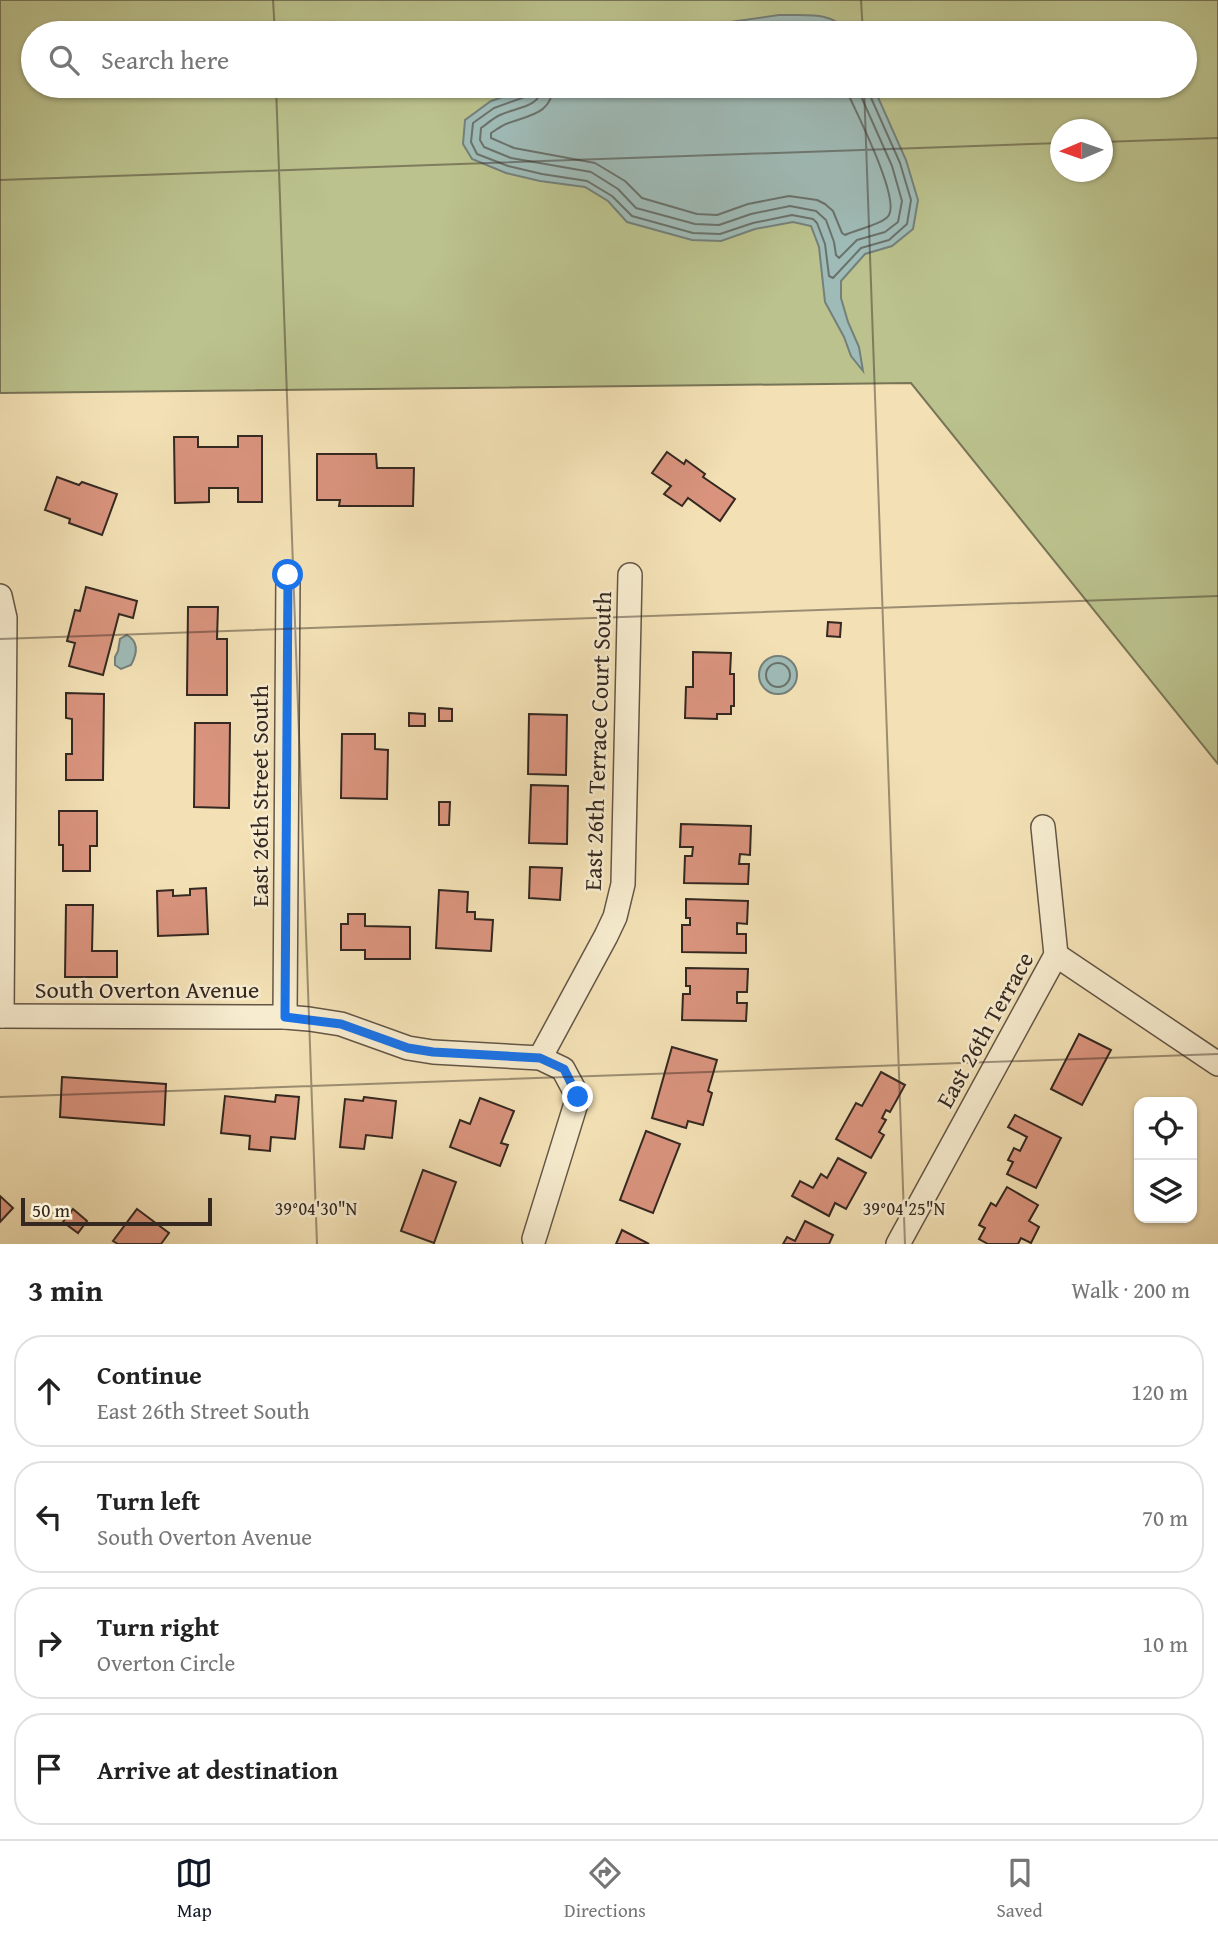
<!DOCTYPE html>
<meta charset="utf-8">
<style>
body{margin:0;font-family:"Gentium Book Plus",serif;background:#f6f6f6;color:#222}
.controls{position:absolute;right:21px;bottom:21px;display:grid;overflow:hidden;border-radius:14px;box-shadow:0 2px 5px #0004}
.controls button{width:63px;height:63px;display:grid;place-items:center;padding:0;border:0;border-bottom:2px solid #e0e0e0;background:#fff;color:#222;font:35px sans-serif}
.compass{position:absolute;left:1050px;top:119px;width:63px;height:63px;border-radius:50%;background:#fff;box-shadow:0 2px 5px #0004;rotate:268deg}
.scale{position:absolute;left:21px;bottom:18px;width:191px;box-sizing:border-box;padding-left:7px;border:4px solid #342821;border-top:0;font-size:19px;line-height:24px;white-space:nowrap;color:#342821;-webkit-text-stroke:5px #f7eccf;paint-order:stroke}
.stop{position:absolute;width:21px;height:21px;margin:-16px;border:5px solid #1a73e8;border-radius:50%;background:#fff}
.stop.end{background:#1a73e8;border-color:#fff;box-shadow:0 2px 7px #0008}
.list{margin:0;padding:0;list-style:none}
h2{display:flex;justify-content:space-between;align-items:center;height:91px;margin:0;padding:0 28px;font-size:30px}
h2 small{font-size:23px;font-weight:400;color:#767676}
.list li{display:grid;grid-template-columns:46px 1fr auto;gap:21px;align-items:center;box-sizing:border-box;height:112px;margin:0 14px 14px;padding:0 14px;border:2px solid #e0e0e0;border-radius:28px}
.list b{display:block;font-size:26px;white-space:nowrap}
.list p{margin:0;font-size:23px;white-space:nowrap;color:#767676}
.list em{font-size:23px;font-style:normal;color:#767676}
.icon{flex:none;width:38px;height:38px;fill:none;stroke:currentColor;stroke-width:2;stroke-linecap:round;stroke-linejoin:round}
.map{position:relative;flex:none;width:1218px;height:1244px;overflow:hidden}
.search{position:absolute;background:#fff;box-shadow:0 2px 5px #0004;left:21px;right:21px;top:21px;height:77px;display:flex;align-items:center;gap:18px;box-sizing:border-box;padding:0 24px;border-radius:38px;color:#767676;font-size:26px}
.sheet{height:595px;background:#fff}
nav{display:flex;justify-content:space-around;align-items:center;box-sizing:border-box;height:98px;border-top:2px solid #e0e0e0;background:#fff;font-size:19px;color:#767676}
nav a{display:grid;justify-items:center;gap:4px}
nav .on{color:#111827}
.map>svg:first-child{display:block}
</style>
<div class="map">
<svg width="1218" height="1244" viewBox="0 0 1218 1244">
<rect width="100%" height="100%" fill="#f3e1b5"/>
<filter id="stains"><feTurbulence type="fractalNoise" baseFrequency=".00286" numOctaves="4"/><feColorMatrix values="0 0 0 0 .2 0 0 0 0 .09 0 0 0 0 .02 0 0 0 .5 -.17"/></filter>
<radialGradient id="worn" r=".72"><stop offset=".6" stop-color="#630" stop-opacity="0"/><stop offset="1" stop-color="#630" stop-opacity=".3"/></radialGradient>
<path fill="#bbc28d" stroke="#787557" stroke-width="2" fill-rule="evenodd" d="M0,0H1218V764L911,383L0,393ZM33,33H1185V86H33ZM1060,130H1102V172H1060Z"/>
<g fill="#9fbbb7" stroke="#74807b" stroke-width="2">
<path d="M779,15C801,16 835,10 848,33H685L709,25Z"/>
<polygon points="535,86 873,86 906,160 918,200 913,229 892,246 865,254 841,281 841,298 848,322 859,347 863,371 851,356 844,337 825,302 819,247 811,226 793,222 755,229 721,241 692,240 627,222 608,201 585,187 540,181 506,173 472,159 463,144 465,120 491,101"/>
<path d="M127,635C139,642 137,654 131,665L121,669L115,665V657L118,651L120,639Z"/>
<circle cx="778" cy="675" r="19"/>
</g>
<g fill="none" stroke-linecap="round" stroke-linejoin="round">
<g stroke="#6a726c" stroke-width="2">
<polyline points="706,33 780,22 820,23 840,33"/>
<polyline points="534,86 533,91 530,95 494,108 473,123 471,142 477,154 508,166 542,174 587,181 612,196 632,216 693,233 720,234 753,223 792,215 813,219 817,223 825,244 829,276 833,278 861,248 889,240 907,224 911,200 900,163 868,91 868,86"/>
<path d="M542,86C541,108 516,107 500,115C493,118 487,124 481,128L480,140L484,147L511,158L591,172L618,189L636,208L695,224L719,225L751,214L790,206L816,211L826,220L834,242L836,255L839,258L857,240L885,232L898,222L902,201L892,166L860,94L859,86"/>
<path d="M553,86C552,115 528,115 506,124C501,126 496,130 491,133V138L514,148L595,163L625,181L642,198L697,214L717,215L748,204L789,196L817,200L825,204L833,211L842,233L845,235C855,230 884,224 889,215C899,197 859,118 850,98L848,86"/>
<circle cx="778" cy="675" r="12"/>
</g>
</g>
<g fill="#da947e" stroke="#342821" stroke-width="2">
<polygon points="238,436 262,436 262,502 238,502 238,488 209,488 209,502 175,503 174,437 198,437 198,447 238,447"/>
<polygon points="667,452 684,464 686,460 705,474 703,477 735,499 720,521 688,498 682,506 664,494 671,486 652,473"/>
<polygon points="317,454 376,454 377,468 414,468 413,506 339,506 340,500 317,500"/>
<polygon points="57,477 79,485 82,482 117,494 102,535 69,523 70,519 45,510"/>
<polygon points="86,587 137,601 133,618 119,614 103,675 69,666 75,643 67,641 75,610 80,611"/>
<polygon points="188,607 218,607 217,639 227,639 227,695 187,695"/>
<polygon points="828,622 841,623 840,637 827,636"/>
<polygon points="693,652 731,653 730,674 734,674 734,706 731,706 731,714 717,714 717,719 685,718 686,687 693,687"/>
<polygon points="66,693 104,694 103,780 66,780 66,754 72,754 72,719 66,718"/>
<polygon points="439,708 452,709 452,721 439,721"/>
<polygon points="409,713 425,714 425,726 409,726"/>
<polygon points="529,714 567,715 566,775 528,774"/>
<polygon points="195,723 230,723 229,808 194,807"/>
<polygon points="342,734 375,734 375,749 388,750 387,799 341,798"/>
<polygon points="531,785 568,786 567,844 529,843"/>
<polygon points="439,802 450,802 449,825 439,825"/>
<polygon points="59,811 97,811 97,846 90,846 90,871 63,871 63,845 59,845"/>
<polygon points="681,824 751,826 750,855 740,854 739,864 749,864 748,884 684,883 685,856 692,856 693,847 680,847"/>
<polygon points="530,867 562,868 560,900 529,898"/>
<polygon points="206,888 208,934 158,936 157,891 173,890 173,896 190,895 190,889"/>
<polygon points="439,890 468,892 467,912 475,912 475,919 493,920 491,951 436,948"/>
<polygon points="686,899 748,901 747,924 737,923 737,934 746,934 746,953 682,952 682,925 690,925 690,918 686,918"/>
<polygon points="66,905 93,905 92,951 117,951 117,977 65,977"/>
<polygon points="348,914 365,914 365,926 410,927 410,959 365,959 365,950 341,950 341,924 348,924"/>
<polygon points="686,968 748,969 747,992 737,992 737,1003 747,1003 746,1021 682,1020 683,994 690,994 690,986 686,986"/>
<polygon points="1079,1034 1111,1050 1082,1105 1051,1089"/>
<polygon points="672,1047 717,1060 708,1091 712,1093 703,1125 688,1121 686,1128 652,1118"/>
<polygon points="881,1072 905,1085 890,1112 886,1110 882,1118 886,1120 879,1132 884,1135 871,1158 836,1139 856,1103 862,1106"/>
<polygon points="62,1077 166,1084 164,1125 60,1117"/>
<polygon points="276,1095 299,1097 295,1139 271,1137 270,1151 249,1149 250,1136 221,1133 225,1096 275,1102"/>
<polygon points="364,1097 396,1101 392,1138 366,1135 364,1149 340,1147 345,1099 363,1101"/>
<polygon points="480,1098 514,1111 501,1143 508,1145 500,1166 450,1147 460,1120 470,1124"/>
<polygon points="1015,1115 1061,1138 1036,1188 1007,1174 1013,1162 1008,1160 1014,1148 1020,1151 1027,1137 1008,1127"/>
<polygon points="646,1131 680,1144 653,1213 620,1200"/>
<polygon points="838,1158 866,1173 846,1209 835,1203 829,1216 792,1196 800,1181 813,1188 821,1174 827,1178"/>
<polygon points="423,1170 456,1182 434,1243 401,1231"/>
<polygon points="1007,1187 1038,1205 1029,1221 1039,1227 1031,1243 1021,1238 1018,1244 988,1244 979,1239 985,1228 979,1225 991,1203 996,1206"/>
<polygon points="0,1196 13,1208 0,1222"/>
<polygon points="73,1209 87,1221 78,1233 63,1222"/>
<polygon points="137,1209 169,1233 161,1244 118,1244 113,1241"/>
<polygon points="805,1221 833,1235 829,1244 783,1244 787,1237 795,1241"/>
<polygon points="622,1230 649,1244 616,1244"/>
</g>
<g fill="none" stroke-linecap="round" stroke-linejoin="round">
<defs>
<g id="street">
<polyline points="0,596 5,618 2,1016"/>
<polyline points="1056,955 1218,1064"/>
<polyline points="0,1016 285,1017 309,1019 341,1024 408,1048 433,1052 540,1058 563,1069 578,1097 534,1239"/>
<polyline points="285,1017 288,575"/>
<polyline points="540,1058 606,936 615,917 623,884 630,575"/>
<polyline points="898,1244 1056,955 1043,827"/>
</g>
</defs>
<use href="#street" stroke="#645646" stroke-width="26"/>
<use href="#street" stroke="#f7eccf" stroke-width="23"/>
</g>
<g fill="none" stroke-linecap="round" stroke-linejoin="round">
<polyline stroke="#1a73e8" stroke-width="9" points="288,575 285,1017 341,1024 408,1048 433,1052 540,1058 564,1069 578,1097"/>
</g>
<path fill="none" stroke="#342821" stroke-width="2" stroke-opacity="0.45" d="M273,0L275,33M861,0L863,33M276,86L317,1244M864,86L905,1244M1102,142L1218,138M0,180L1060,143M0,639L1218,596M0,1097L1218,1054"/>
<g text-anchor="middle" stroke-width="5" stroke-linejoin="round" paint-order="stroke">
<g font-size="24" fill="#342821" stroke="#f7eccf">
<text transform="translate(598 741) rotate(-88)" y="8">East 26th Terrace Court South</text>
<text transform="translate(260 796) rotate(-90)" y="8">East 26th Street South</text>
<text x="147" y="998">South Overton Avenue</text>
<text transform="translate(985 1030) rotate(-61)" y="8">East 26th Terrace</text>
</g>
</g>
<g font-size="18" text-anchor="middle" fill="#342821" stroke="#f7eccf" stroke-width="5" stroke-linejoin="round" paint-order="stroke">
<text x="316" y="1215">39°04'30"N</text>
<text x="904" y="1215">39°04'25"N</text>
</g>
<rect width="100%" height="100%" filter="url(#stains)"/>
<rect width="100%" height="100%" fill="url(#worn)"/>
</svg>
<div class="controls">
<button><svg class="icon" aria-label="locate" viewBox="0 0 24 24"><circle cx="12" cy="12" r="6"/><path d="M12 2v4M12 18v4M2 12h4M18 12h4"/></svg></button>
<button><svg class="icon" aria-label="layers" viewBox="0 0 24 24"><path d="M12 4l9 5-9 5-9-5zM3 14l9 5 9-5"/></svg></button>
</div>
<svg class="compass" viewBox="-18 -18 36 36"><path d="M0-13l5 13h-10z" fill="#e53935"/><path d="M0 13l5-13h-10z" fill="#767676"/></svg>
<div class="scale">50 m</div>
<div class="stop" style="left:288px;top:575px"></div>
<div class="stop end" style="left:578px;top:1097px"></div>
<div class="search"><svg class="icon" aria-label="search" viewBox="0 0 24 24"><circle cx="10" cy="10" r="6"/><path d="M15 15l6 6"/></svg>Search here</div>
</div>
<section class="sheet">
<h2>3 min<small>Walk · 200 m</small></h2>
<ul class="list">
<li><svg class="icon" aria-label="ahead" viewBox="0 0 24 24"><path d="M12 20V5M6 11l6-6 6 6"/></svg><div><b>Continue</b><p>East 26th Street South</p></div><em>120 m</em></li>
<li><svg class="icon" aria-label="left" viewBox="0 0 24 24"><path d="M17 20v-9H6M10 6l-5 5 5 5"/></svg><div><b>Turn left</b><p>South Overton Avenue</p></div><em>70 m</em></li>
<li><svg class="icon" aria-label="right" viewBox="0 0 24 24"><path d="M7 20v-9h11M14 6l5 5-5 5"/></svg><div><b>Turn right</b><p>Overton Circle</p></div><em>10 m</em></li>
<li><svg class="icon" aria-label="arrive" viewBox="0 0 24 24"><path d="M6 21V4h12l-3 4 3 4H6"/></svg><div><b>Arrive at destination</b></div></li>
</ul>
</section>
<nav>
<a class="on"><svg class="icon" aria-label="map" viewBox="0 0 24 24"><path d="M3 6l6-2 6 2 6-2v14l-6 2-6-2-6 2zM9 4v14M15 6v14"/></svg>Map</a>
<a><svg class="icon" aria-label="directions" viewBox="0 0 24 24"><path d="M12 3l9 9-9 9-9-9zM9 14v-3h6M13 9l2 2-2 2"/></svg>Directions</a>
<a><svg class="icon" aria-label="saved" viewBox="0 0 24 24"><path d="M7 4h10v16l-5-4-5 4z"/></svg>Saved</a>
</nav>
